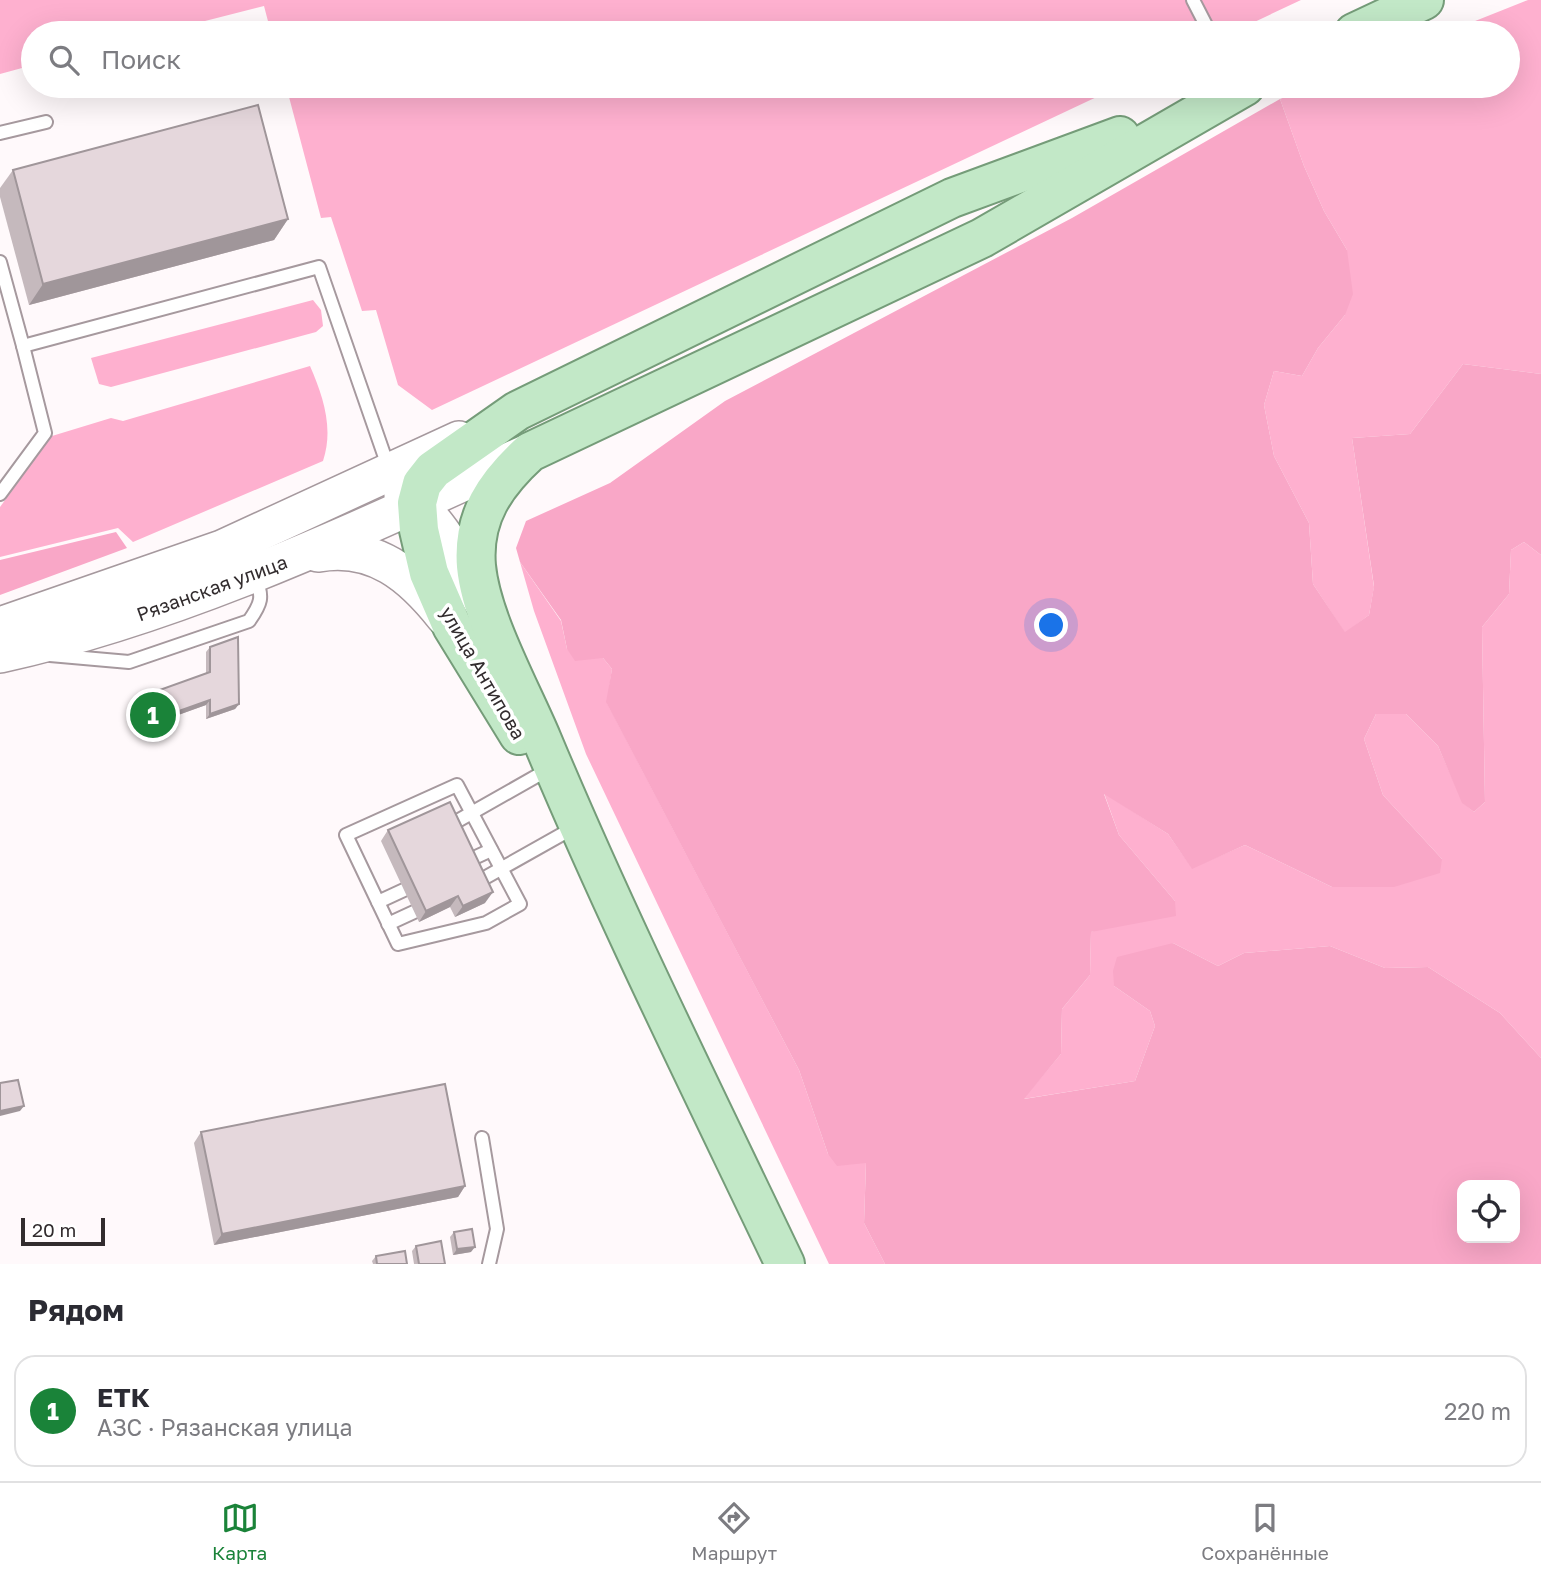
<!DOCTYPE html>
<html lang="ru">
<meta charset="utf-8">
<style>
body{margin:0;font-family:"Golos Text",sans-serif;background:#f2f2f3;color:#2b2b33}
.controls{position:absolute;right:21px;bottom:21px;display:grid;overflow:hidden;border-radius:14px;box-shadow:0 7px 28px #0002}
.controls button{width:63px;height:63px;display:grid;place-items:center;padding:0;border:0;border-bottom:2px solid #e1e1e2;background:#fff;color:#2b2b33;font:35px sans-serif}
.scale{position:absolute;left:21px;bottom:18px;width:84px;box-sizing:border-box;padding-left:7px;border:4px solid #322c2e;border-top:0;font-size:19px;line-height:24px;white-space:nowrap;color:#322c2e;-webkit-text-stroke:5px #fff;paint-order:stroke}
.you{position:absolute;left:1052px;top:626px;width:24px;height:24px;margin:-18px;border:5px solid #fff;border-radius:50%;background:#1a73e8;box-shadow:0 0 0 10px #1a73e833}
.badge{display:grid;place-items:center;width:46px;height:46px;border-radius:50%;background:#1a8339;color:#fff;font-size:23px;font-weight:700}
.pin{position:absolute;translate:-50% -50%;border:4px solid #fff;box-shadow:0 2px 7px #0006}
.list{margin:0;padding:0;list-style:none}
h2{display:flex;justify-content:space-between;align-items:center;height:91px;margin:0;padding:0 28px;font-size:30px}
h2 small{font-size:23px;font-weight:400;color:#7c7c81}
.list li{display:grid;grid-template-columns:46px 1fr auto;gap:21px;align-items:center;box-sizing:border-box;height:112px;margin:0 14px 14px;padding:0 14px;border:2px solid #e1e1e2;border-radius:21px}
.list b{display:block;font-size:26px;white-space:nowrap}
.list p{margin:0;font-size:23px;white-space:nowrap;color:#7c7c81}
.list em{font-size:23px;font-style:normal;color:#7c7c81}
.icon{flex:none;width:38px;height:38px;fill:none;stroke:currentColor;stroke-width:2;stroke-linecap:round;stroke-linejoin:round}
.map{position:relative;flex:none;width:1541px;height:1264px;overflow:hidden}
.search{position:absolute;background:#fff;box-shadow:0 7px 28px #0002;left:21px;right:21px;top:21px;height:77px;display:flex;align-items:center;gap:18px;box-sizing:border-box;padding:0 24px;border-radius:38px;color:#7c7c81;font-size:26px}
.sheet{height:217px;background:#fff}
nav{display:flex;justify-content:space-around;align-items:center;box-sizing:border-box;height:98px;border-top:2px solid #e1e1e2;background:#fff;font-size:19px;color:#7c7c81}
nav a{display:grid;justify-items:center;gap:4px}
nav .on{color:#1a8339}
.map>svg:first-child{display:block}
</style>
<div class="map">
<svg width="1541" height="1264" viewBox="0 0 1541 1264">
<rect width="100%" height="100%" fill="#fff9fb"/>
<g fill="#feb0cf">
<polygon points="0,0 1301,0 1231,33 277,33 269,25 264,6 158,33 33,33 33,65 0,74"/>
<polygon points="1528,0 1541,0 1541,374 1463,364 1410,434 1352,438 1374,587 1369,615 1345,633 1313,584 1309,523 1274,456 1264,405 1274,371 1302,376 1318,348 1345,315 1347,250 1324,211 1304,166 1280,99 1314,86 1508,86 1508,33 1445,33"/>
<polygon points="306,86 1120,86 432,410 398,385 376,310 362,311 331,217 321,218 289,97"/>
<polygon points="313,300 321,310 323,326 316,332 111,387 99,384 91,358"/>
<path d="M310,366C323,396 334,428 323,461L133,542L118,528L0,557V507L52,436L111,418L123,421Z"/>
<polygon points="1524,542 1541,555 1541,1058 1500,1013 1428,967 1385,968 1330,946 1244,953 1218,966 1173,943 1114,986 1150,1011 1155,1026 1135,1081 1023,1099 1061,1054 1062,1009 1090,975 1091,932 1175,901 1119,835 1104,793 1168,834 1192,868 1245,845 1332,887 1442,859 1383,795 1364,739 1376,714 1406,714 1438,746 1463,803 1474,812 1485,802 1482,627 1509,594 1511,550"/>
<polygon points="520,562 561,621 567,649 603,658 612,669 607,703 799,1070 828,1154 866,1162 864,1223 885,1264 829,1264 586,754 534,611"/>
</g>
<g fill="#f9a7c7" fill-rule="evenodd">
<path d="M1280,99L1304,166L1324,211L1347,250L1353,294L1345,315L1318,348L1302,376L1274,371L1264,405L1274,456L1309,523L1313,584L1345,632L1369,615L1374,586L1352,438L1410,434L1463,364L1541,374V555L1524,542L1511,550L1509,594L1482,627L1485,802L1474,812L1462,803L1438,746L1406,714H1376L1364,739L1383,795L1442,859L1440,873L1394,887H1332L1245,845L1192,869L1168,834L1104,794L1119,835L1175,901L1176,916L1091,932L1090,975L1062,1009L1061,1054L1024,1099L1135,1081L1155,1026L1150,1011L1114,986L1113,971L1117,957L1173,943L1218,966L1244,953L1330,946L1385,968L1428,967L1500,1013L1541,1058V1264H885L864,1223L866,1163L837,1166L828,1154L799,1070L606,702L612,669L603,658L575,661L567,649L561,620L520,562L516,548L526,521L610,483L725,401L1072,218ZM1462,1185H1515V1238H1462Z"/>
<polygon points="116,532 127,548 0,595 0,560"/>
</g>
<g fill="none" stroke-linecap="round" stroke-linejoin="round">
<defs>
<g id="service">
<polyline points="1193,0 1210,33"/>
<polyline points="0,133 46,122"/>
<polyline points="0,262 23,346"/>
<polyline points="0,494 45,433 23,346 319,267 389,469"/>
<path d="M50,655L129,662L249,621C261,604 264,597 255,577"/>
<polygon points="457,785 520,904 486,923 398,944 346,835"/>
<polyline points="445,828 542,773"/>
<polyline points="461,864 491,850"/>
<polyline points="472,885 575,827"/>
<polyline points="378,902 419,883"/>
<polyline points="388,924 427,906"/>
<polyline points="482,1138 497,1229 489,1264"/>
</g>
<g id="secondary">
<path d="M403,495C441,518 460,564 482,601"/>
<path d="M318,553C374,543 412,575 445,617"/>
<polyline points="0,626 222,549 459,440"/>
<path d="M0,654C186,613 357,530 530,452"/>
</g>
<g id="primary">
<polyline points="1354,33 1424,0"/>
<polyline points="519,735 452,626 429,573 419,530 417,503 422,484 433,470 517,411 952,198 1120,136"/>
<path d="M785,1264C702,1090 616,917 542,740C521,690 481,619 476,566C472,517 495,484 530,452L982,238L1245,86"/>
</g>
</defs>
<use href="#service" stroke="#a6999e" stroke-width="16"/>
<use href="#secondary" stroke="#a6999e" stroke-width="40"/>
<use href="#primary" stroke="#759c79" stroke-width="42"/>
<use href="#service" stroke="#fff" stroke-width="12"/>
<use href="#secondary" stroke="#fff" stroke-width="37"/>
<use href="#primary" stroke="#c2e8c7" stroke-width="38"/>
</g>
<g fill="#c5b9bd">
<polygon points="13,170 288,219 274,240 29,305 0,197 0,188"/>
<polygon points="210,647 239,704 235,709 206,719 206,705 175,716 177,722 173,728 148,736 136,702 140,697 206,674 206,652"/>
<polygon points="388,830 485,903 455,917 450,907 419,922 381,841"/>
<polygon points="201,1132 465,1186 458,1197 214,1245 194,1143"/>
<polygon points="454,1232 471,1252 453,1255 450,1237"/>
<polygon points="416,1246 445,1264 414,1264 412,1251"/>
<polygon points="376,1256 407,1264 373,1264 372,1261"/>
</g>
<g fill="#a0969a">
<polygon points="288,219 274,240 29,305 43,284"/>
<polygon points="210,700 206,705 170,718 173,713"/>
<polygon points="239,704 235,709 206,719 210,714"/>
<polygon points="177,722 173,728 148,736 152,731"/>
<polygon points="493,892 485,903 455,917 463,906"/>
<polygon points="458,896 450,907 419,922 426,911"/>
<polygon points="24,1106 20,1111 0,1116 0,1111"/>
<polygon points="465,1186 458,1197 214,1245 222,1234"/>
<polygon points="475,1247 471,1252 453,1255 457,1249"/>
</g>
<g fill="#e5d7dc" stroke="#a0969a" stroke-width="2">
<polygon points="258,105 288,219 43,284 13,170"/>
<polygon points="238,637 239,704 210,714 210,700 173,713 177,722 152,731 140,697 210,672 210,647"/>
<polygon points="450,802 493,892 463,906 458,896 426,911 388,830"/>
<polygon points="18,1080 24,1106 0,1111 0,1083"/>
<polygon points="445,1084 465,1186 222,1234 201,1132"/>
<polygon points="472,1229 475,1247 457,1249 454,1232"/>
<polygon points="441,1241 445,1264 419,1264 416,1246"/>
<polygon points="405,1251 407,1264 377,1264 376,1256"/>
</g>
<g text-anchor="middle" stroke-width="7" stroke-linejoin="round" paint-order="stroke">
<g font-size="19" fill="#322c2e" stroke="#fff">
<text transform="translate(212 588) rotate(-20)" y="7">Рязанская улица</text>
<text transform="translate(483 673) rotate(60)" y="7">улица Антипова</text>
</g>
</g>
</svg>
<div class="controls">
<button><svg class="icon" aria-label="locate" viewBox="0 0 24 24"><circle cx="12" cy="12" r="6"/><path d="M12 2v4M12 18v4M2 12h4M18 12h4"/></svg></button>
</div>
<div class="scale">20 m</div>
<div class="you"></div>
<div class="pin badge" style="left:153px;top:715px">1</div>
<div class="search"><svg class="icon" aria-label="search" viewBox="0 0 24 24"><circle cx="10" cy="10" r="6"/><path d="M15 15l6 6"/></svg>Поиск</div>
</div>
<section class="sheet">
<h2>Рядом<small></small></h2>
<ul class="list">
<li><span class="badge">1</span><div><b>ЕТК</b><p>АЗС · Рязанская улица</p></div><em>220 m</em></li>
</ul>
</section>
<nav>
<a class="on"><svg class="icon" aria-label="map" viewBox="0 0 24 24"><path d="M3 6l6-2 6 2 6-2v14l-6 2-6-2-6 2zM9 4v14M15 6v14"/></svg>Карта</a>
<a><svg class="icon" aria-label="directions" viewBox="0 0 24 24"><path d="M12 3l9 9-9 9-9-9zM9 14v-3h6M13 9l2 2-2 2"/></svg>Маршрут</a>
<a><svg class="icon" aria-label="saved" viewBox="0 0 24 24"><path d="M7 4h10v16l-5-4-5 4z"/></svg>Сохранённые</a>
</nav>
